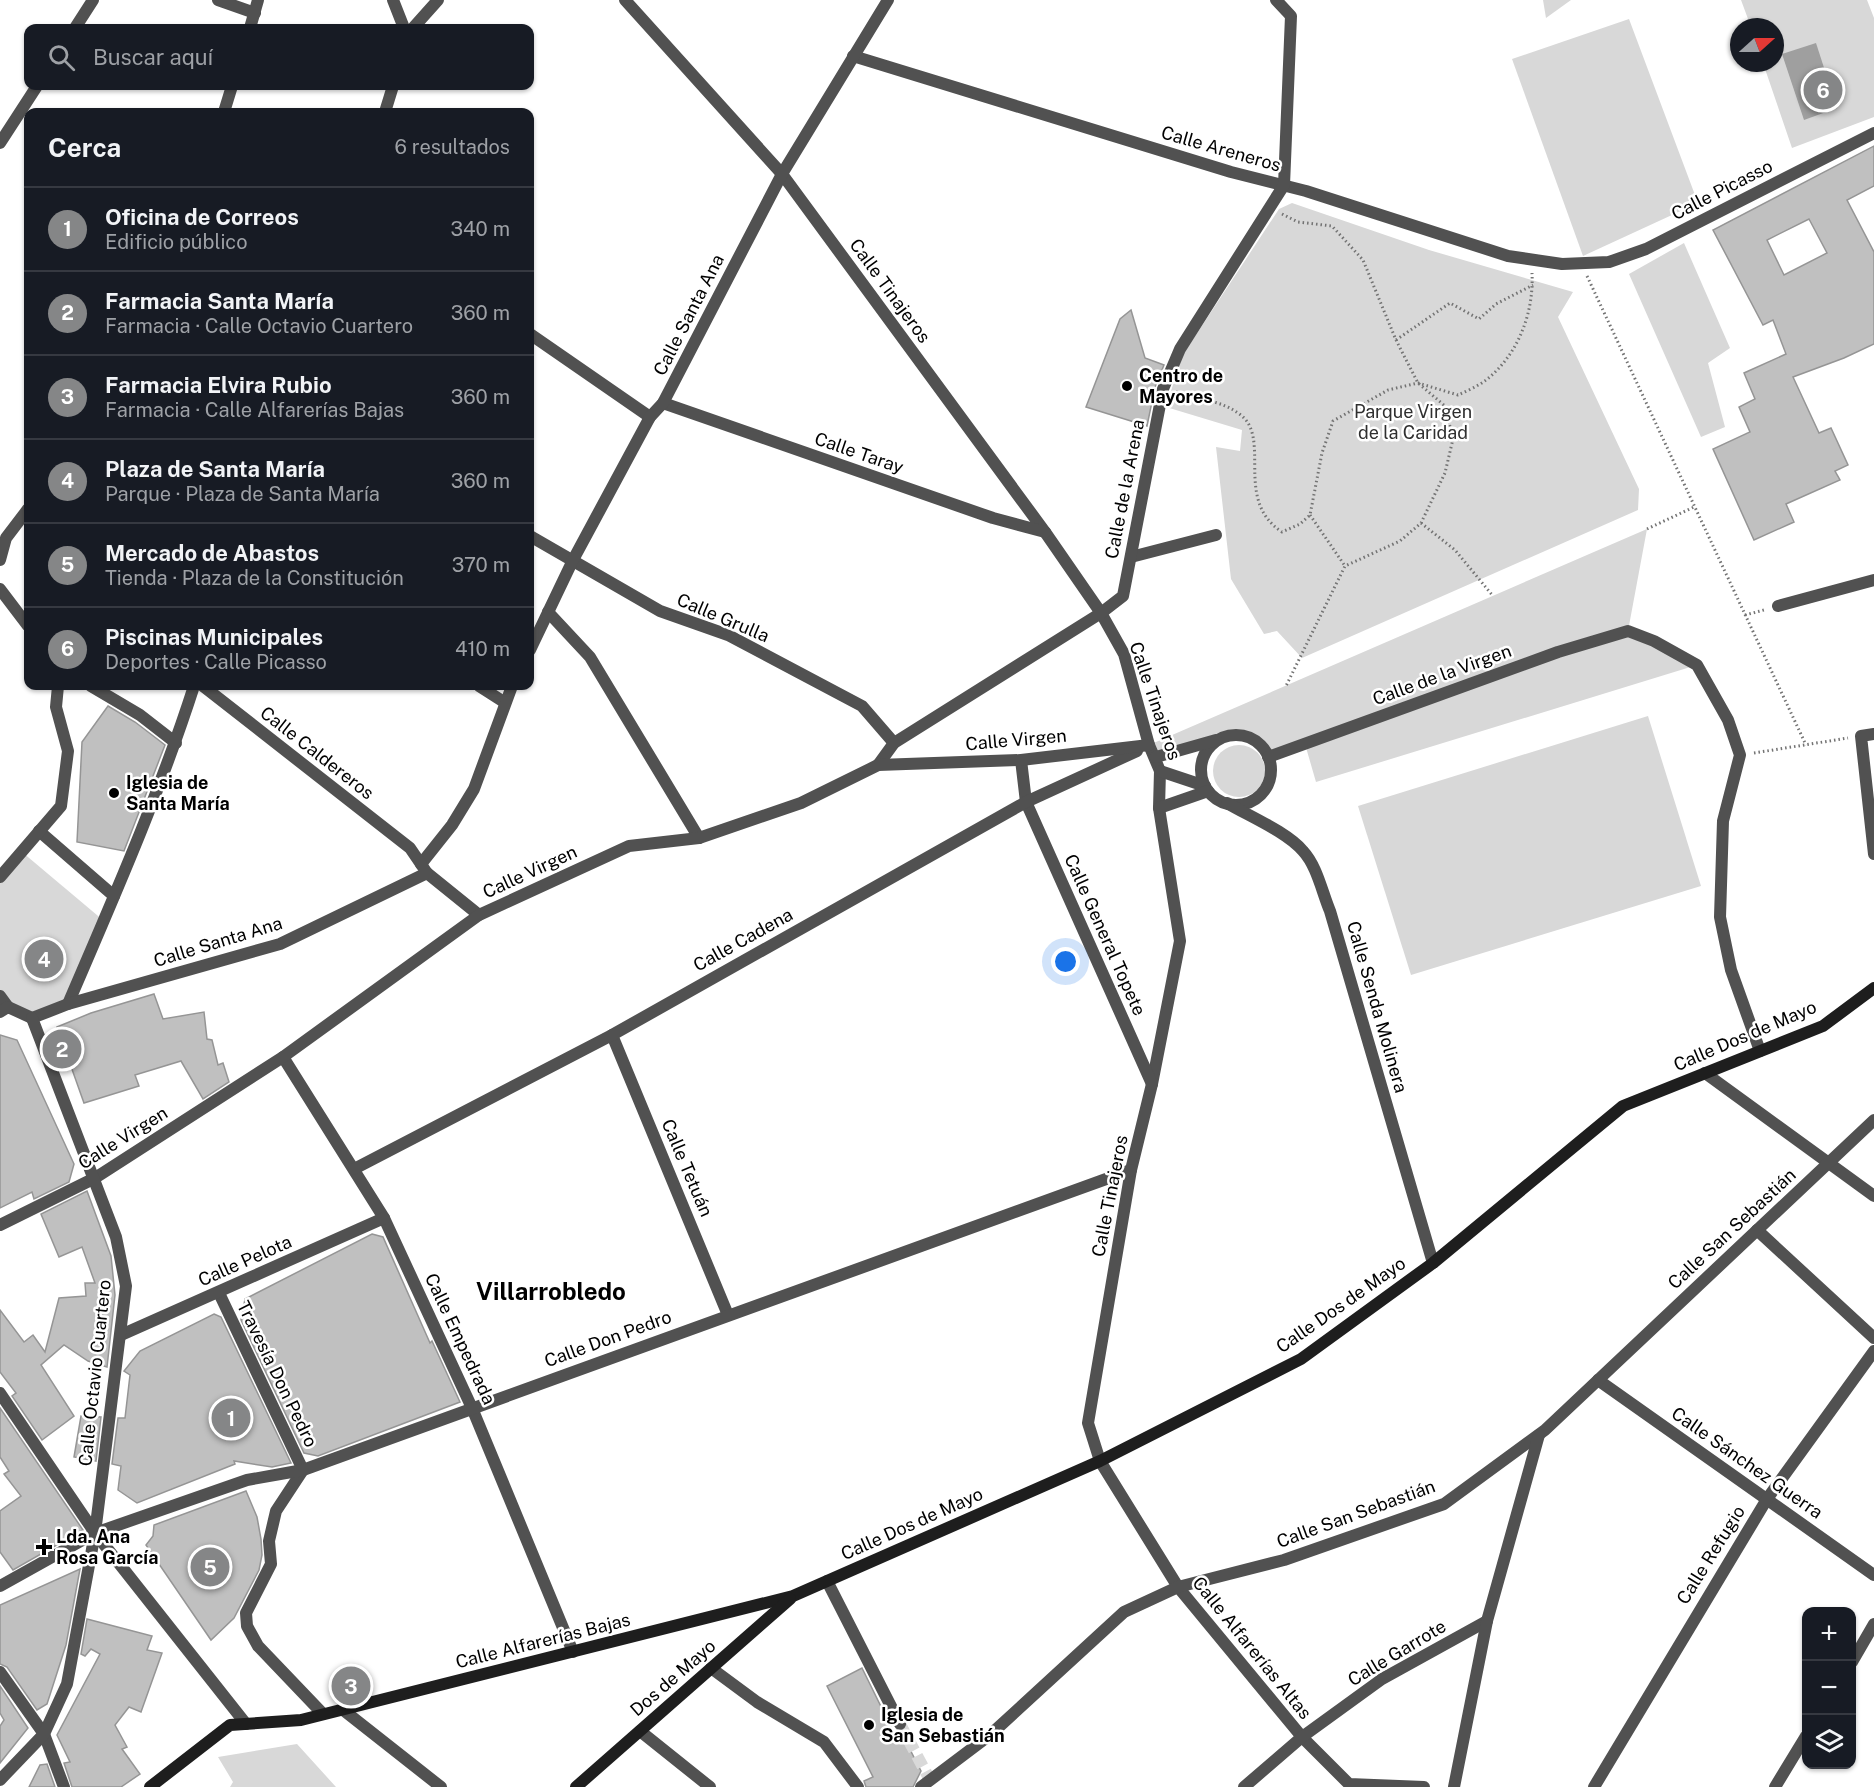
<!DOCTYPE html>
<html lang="es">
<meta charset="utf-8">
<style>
body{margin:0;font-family:"Public Sans",sans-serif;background:#20242c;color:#f1f3f6}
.controls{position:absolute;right:18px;bottom:18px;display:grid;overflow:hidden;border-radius:12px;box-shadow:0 2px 4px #0004}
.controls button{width:54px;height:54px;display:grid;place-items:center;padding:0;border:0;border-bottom:2px solid #363941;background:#171b24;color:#f1f3f6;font:30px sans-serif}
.compass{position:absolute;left:1730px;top:18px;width:54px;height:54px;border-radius:50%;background:#171b24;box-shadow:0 2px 4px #0004;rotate:69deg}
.you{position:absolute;left:1066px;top:962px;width:21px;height:21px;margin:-15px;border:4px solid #fff;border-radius:50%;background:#1a73e8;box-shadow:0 0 0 9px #1a73e833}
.badge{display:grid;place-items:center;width:39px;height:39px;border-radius:50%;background:#858687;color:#fff;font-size:20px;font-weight:700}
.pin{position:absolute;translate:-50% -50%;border:3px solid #fff;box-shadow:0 2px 6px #0006}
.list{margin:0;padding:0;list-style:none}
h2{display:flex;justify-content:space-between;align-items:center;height:78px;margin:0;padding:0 24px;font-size:26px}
h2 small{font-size:20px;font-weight:400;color:#9ea1a6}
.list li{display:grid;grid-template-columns:39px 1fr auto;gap:18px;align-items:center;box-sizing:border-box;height:84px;padding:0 24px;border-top:2px solid #363941}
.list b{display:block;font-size:22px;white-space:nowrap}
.list p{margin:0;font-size:20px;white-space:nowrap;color:#9ea1a6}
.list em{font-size:20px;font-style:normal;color:#9ea1a6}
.icon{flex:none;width:33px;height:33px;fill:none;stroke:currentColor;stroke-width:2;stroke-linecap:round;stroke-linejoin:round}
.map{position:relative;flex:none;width:1874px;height:1787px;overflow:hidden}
.search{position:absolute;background:#171b24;box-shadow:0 2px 4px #0004;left:24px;top:24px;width:510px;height:66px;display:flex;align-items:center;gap:15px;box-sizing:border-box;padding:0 21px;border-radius:12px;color:#9ea1a6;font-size:22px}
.panel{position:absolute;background:#171b24;box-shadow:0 2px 4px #0004;left:24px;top:108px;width:510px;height:582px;border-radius:12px}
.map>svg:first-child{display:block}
</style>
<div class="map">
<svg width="1874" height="1787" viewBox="0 0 1874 1787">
<rect width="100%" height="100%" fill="#fff"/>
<g fill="#d8d8d8">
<polygon points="1543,0 1571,0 1546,18"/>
<polygon points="1741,0 1867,0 1874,18 1874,117 1792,148 1763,63 1775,63 1775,27 1751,27"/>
<polygon points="1629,19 1698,203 1583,256 1512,59"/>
<polygon points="1292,203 1429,250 1573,292 1558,317 1639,489 1638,510 1302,658 1277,631 1264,634 1231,579 1216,447 1240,451 1242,430 1166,407 1182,356 1279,209"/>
<polygon points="1684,243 1730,348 1708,363 1725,427 1701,437 1629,274"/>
<path d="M1647,529L1628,631L1697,665L1316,782L1305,744L1268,757C1263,749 1258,741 1248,737C1227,729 1178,751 1156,757L1149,745Z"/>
<polygon points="1648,716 1701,886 1411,975 1358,806"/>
<circle cx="1239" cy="771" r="26"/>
<polygon points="22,852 104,921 68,1004 32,1018 0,996 0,877"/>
<polygon points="297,1744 336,1787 230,1787 233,1782 218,1757"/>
</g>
<polygon fill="#9f9f9f" points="1816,43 1837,108 1804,120 1782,54"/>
<g fill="#c0c0c0" stroke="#959595" stroke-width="1.5" fill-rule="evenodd">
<path d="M1874,146V186L1847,200L1874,252V344L1844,358L1793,377L1819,433L1831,428L1848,465L1835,471L1840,480L1786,504L1794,522L1754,540L1713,449L1750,432L1739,407L1755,399L1744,373L1786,354L1773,320L1763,325L1713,230ZM1809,219L1827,253L1784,275L1767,240Z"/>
<polygon points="1131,310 1145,358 1164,365 1155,387 1147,426 1086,407 1120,319"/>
<polygon points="108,706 135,722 165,745 124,851 77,842 82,742"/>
<polygon points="154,994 163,1019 204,1012 207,1039 212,1040 218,1065 223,1063 229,1082 203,1099 181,1061 135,1075 139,1086 84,1103 57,1027 91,1013"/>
<polygon points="0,1035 17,1040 74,1164 69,1182 34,1199 32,1192 0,1208"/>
<polygon points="87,1191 111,1256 115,1295 107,1367 88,1361 64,1345 41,1365 74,1416 42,1440 12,1396 16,1393 0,1372 0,1310 24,1342 33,1335 45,1352 59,1298 86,1296 85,1283 95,1283 82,1247 59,1257 41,1214"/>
<polygon points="372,1234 383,1237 430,1343 432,1341 460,1402 318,1456 304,1453 241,1320 245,1299"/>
<polygon points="214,1314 221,1317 291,1463 272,1467 234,1461 235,1464 137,1503 118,1490 121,1466 112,1464 118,1418 125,1418 130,1375 124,1371 140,1351"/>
<polygon points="0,1408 83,1530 13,1570 0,1552 0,1511 21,1496 4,1474 9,1471 0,1457"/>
<polygon points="81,1416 101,1417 96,1461 74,1457"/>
<polygon points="246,1491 257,1517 261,1539 262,1555 259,1570 234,1618 211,1640 146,1545 153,1536 154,1525"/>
<polygon points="80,1569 66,1645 47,1704 37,1710 7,1667 0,1664 0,1605"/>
<polygon points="87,1619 152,1636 147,1650 162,1653 141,1712 129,1707 115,1725 127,1747 122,1749 140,1774 121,1787 72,1787 64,1763 70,1762 57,1735 100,1654 91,1649 85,1656 81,1654"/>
<polygon points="862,1668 895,1735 901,1732 921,1771 913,1787 866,1787 864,1781 873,1777 827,1686"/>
<polygon points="0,1686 28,1728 0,1763 0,1726 4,1720 0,1713"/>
<polygon points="47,1764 55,1787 29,1787 40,1765"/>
</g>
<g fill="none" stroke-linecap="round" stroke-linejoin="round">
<polyline stroke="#d9d9d9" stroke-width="12" stroke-dasharray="12 6" stroke-linecap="butt" points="900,1724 930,1780"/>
<g stroke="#737373" stroke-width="3" stroke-dasharray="1.5 3" stroke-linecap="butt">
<polyline points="1282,214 1298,222 1332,226 1363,260 1396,340 1418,383 1445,406 1453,439 1445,473 1421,523 1400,541 1345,566 1286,686"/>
<polyline points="1587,276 1806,745"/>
<polyline points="1396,340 1450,303 1479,319 1496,304 1533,285"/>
<path d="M1176,392C1195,398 1222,401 1238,413C1274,436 1232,499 1282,532L1300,524L1310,515L1322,453L1333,421L1388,390L1418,383L1458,395C1467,391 1478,386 1486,380C1518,355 1534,313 1532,273"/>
<polyline points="1310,515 1345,566"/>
<polyline points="1421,523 1455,550 1493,596"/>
<polyline points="1647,529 1694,507"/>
<polyline points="1745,615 1764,610"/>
<polyline points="1754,753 1848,738"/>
</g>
<g stroke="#515151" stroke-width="12">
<polyline points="218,0 255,13"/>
<polyline points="393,0 404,28"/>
<polyline points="625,0 782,174 1045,532 1101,613 1124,654 1149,745 1160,771 1159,808 1180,941 1152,1084 1131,1170 1088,1423 1100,1461 1178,1587 1302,1737 1349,1784 1424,1787"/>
<polyline points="75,28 93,0"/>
<polyline points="250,28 258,0"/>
<polyline points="413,28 438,0"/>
<polyline points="853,56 1231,172 1306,191 1508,256 1562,264 1609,262 1646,249 1874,133"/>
<polyline points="224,112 232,86"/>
<polyline points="385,112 393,86"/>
<polyline points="0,143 37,86"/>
<polyline points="530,334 650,417"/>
<polyline points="663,403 993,518 1045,532"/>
<polyline points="530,536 660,611 728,635 862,706 894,743"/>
<polyline points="1131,557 1216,535"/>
<polyline points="0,560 6,538 28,509"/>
<polyline points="0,589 28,626"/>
<polyline points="1778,606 1874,580"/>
<polyline points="548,612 590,657 699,838"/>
<polyline points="530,650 573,560 650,417 663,403 782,174 888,0"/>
<polyline points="91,686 140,715 176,743"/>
<polyline points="479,686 504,702"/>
<polyline points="1874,734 1861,736 1874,854"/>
<circle cx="1236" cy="770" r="35"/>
<polyline points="1156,757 1216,740"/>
<polyline points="1268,757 1558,652 1628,631 1654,641 1697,665 1728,720 1740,755 1723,821 1720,917 1731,970 1760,1051"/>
<polyline points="1021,760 1026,802 1152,1084"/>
<polyline points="878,765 894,743 1101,613 1123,596 1163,389 1180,349 1284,185 1291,16 1276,0"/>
<polyline points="1160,771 1205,786"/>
<path d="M1227,803C1249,816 1287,832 1303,851C1317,866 1322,892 1330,911L1433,1263"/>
<polyline points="1159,808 1208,791"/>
<polyline points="39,831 114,896"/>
<polyline points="421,864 452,825 474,789 512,686"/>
<polyline points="427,873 479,915"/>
<polyline points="0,877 61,806 68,751 56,707 58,686"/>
<polyline points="0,996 8,1007"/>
<path d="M68,1004C113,899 159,795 194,686"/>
<polyline points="0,1012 8,1007 32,1018 68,1004 280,944 427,873 410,848 203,686"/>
<polyline points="612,1035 728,1315"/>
<polyline points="283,1057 384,1218 472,1408 573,1652"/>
<polyline points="1705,1073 1874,1196"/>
<polyline points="354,1169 612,1035 1026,802 1137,751"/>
<polyline points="0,1225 95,1178 283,1057 479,915 629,846 699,838 801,803 878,765 1021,760 1149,745"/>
<polyline points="1757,1230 1874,1338"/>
<polyline points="219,1293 303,1470 276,1511 269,1541 271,1564 246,1613 247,1626 258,1646 323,1714"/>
<polyline points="121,1335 384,1218"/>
<polyline points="1598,1380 1874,1575"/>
<polyline points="0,1393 95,1533 246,1724"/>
<polyline points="827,1581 900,1724"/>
<polyline points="0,1586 95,1533 247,1480 303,1470 1131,1170"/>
<polyline points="1852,1662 1874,1624"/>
<polyline points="711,1668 757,1702 824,1742 858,1787"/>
<polyline points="0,1672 44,1734 64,1787"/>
<polyline points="342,1709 441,1787"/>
<polyline points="640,1731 710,1787"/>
<polyline points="0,1780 44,1734 67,1684 95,1533 126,1286 116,1237 32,1018"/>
<polyline points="921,1787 990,1735 1124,1612 1178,1587 1284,1560 1444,1504 1545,1430 1874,1120"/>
<polyline points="1244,1787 1302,1737 1382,1679 1487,1621"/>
<polyline points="1454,1787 1487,1621 1539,1435"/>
<polyline points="1594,1787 1767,1499 1874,1351"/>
<polyline points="1775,1787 1806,1736"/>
</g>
<g stroke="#1e1e1e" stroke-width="12">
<polyline points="150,1787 230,1725 301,1720 793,1596 1100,1461 1301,1359 1433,1263 1623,1106 1823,1026 1874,988"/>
<polyline points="576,1787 790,1599"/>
</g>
</g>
<g fill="#000" stroke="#fff" stroke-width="2">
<circle cx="1127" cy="386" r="6"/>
<circle cx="114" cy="793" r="6"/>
<path d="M41 1538h6v6h6v6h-6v6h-6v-6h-6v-6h6z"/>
<circle cx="869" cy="1725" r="6"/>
</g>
<g text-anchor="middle" stroke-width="5" stroke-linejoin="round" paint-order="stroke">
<g font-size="18" fill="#000" stroke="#fff">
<text transform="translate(1221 149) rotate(16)" y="6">Calle Areneros</text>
<text transform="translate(1722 190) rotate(-27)" y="6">Calle Picasso</text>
<text transform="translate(890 291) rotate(54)" y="6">Calle Tinajeros</text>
<text transform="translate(689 315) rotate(-63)" y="6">Calle Santa Ana</text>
<text transform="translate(859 453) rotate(19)" y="6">Calle Taray</text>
<text transform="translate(1125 489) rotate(-79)" y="6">Calle de la Arena</text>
<text transform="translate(723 618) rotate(23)" y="6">Calle Grulla</text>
<text transform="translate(1442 675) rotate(-20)" y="6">Calle de la Virgen</text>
<text transform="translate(1155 701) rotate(71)" y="6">Calle Tinajeros</text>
<text transform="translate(1016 740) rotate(-5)" y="6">Calle Virgen</text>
<text transform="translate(317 753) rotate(38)" y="6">Calle Caldereros</text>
<text transform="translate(530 872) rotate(-25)" y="6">Calle Virgen</text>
<text transform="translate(1105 935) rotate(66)" y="6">Calle General Topete</text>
<text transform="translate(743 940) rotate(-29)" y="6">Calle Cadena</text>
<text transform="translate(218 942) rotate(-17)" y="6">Calle Santa Ana</text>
<text transform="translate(1377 1007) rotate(74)" y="6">Calle Senda Molinera</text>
<text transform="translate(1745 1036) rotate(-23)" y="6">Calle Dos de Mayo</text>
<text transform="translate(123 1138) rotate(-32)" y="6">Calle Virgen</text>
<text transform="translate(687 1168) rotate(67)" y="6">Calle Tetuán</text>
<text transform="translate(1110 1196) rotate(-79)" y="6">Calle Tinajeros</text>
<text transform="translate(1732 1229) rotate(-43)" y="6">Calle San Sebastián</text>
<text transform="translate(245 1261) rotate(-24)" y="6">Calle Pelota</text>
<text transform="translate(1341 1305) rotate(-35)" y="6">Calle Dos de Mayo</text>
<text transform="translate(460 1339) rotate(65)" y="6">Calle Empedrada</text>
<text transform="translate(608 1339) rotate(-20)" y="6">Calle Don Pedro</text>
<text transform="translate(95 1373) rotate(-84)" y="6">Calle Octavio Cuartero</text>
<text transform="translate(277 1374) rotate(64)" y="6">Travesía Don Pedro</text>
<text transform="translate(1747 1463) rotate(35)" y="6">Calle Sánchez Guerra</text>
<text transform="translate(1356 1514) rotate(-20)" y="6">Calle San Sebastián</text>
<text transform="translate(912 1524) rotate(-24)" y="6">Calle Dos de Mayo</text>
<text transform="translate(1711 1555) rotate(-58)" y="6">Calle Refugio</text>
<text transform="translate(543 1641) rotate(-14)" y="6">Calle Alfarerías Bajas</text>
<text transform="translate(1252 1648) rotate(51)" y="6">Calle Alfarerías Altas</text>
<text transform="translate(1397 1653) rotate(-31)" y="6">Calle Garrote</text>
<text transform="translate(673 1678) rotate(-41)" y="6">Dos de Mayo</text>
</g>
<g font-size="18" font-weight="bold" fill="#000" stroke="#fff" text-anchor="start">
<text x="1139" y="382">Centro de<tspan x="1139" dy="21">Mayores</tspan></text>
<text x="126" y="789">Iglesia de<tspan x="126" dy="21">Santa María</tspan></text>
<text x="56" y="1543">Lda. Ana<tspan x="56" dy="21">Rosa García</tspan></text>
<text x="881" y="1721">Iglesia de<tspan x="881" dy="21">San Sebastián</tspan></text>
</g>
<g font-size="18" fill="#2f2f2f" stroke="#fff">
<text x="1413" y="418">Parque Virgen<tspan x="1413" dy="21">de la Caridad</tspan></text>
</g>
<g font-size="24" font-weight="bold" fill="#000" stroke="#fff">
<text x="551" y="1300">Villarrobledo</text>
</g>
</g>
</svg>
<div class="controls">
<button>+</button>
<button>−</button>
<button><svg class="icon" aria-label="layers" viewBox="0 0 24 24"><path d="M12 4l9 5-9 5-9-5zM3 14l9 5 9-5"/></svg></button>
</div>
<svg class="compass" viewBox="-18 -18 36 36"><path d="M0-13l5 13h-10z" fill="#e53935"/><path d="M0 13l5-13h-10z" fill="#9ea1a6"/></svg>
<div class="you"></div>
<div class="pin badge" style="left:231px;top:1418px">1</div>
<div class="pin badge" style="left:62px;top:1049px">2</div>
<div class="pin badge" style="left:351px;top:1686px">3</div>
<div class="pin badge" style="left:44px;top:959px">4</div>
<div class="pin badge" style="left:210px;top:1567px">5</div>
<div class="pin badge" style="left:1823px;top:90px">6</div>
<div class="search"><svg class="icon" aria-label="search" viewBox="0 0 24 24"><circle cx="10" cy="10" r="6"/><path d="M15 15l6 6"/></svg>Buscar aquí</div>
<section class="panel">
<h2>Cerca<small>6 resultados</small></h2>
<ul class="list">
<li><span class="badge">1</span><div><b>Oficina de Correos</b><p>Edificio público</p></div><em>340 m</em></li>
<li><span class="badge">2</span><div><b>Farmacia Santa María</b><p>Farmacia · Calle Octavio Cuartero</p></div><em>360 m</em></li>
<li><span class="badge">3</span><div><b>Farmacia Elvira Rubio</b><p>Farmacia · Calle Alfarerías Bajas</p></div><em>360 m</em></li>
<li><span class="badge">4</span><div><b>Plaza de Santa María</b><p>Parque · Plaza de Santa María</p></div><em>360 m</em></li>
<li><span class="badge">5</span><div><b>Mercado de Abastos</b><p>Tienda · Plaza de la Constitución</p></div><em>370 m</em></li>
<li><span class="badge">6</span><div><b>Piscinas Municipales</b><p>Deportes · Calle Picasso</p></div><em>410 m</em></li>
</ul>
</section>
</div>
